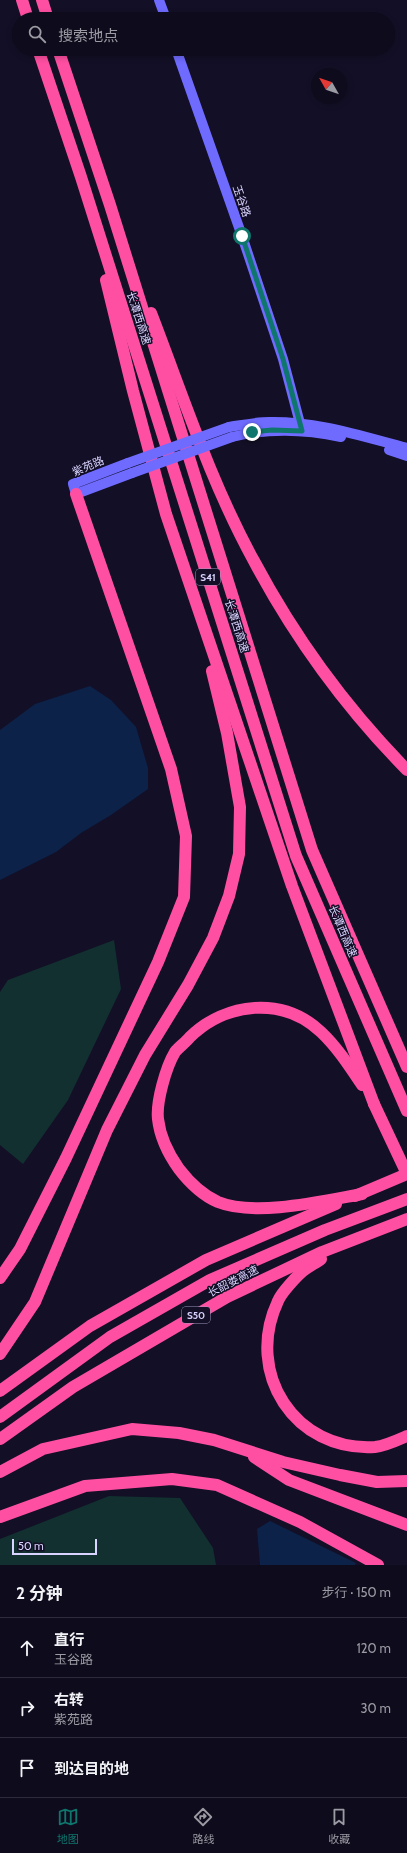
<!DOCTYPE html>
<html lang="zh">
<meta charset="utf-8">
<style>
body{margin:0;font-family:Cabin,"Noto Sans SC",sans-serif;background:#171425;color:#f1f3f6}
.compass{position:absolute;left:311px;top:68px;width:36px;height:36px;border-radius:50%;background:#0e0b1c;box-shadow:0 2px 6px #0003;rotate:310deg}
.scale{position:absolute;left:12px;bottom:10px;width:85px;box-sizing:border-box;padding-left:4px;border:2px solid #d9d4ff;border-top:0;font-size:11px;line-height:14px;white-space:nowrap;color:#d9d4ff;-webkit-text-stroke:3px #130f26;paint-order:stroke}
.stop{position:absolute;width:12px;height:12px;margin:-9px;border:3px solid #0f766e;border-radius:50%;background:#fff}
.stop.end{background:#0f766e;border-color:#fff;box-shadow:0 1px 4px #0008}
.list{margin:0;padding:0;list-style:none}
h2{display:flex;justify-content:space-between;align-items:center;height:52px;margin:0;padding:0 16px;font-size:17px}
h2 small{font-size:13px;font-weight:400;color:#9b9ba3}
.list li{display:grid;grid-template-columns:26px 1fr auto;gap:12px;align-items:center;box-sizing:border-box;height:60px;padding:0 16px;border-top:1px solid #2e2b3b}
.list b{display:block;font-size:15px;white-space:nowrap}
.list p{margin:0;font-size:13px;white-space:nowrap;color:#9b9ba3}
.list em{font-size:13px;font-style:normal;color:#9b9ba3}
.icon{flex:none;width:22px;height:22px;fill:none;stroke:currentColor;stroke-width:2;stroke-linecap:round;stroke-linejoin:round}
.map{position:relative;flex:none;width:407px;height:1565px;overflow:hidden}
.search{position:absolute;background:#0e0b1c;box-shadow:0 2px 6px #0003;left:12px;right:12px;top:12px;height:44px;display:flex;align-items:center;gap:10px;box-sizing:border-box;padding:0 14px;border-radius:22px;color:#9b9ba3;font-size:15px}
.sheet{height:232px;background:#0e0b1c}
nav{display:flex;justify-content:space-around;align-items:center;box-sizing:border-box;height:56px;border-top:1px solid #2e2b3b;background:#0e0b1c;font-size:11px;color:#9b9ba3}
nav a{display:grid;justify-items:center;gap:2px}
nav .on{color:#0f766e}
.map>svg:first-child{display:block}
</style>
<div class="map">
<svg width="407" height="1565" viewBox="0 0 407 1565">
<rect width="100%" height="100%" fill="#130f26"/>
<g fill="#12302f">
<polygon points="114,940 121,989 68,1100 23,1164 0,1145 0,992 8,980"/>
<polygon points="109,1496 180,1498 213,1548 216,1565 0,1565 0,1539"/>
</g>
<g fill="#0c2248">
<polygon points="90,686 111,700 136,727 148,768 148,789 111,815 81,833 56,852 0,880 0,730 35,704"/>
<polygon points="270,1521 356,1563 355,1565 260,1565 257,1529"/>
</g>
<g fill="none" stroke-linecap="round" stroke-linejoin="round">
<g stroke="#6f6bff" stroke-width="10">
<polyline points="159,0 166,19"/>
<polyline points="176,49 242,236 283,359 302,431"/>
<path d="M229,427C242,425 256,422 269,422C316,421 361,436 407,448"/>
<path d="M232,437C268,428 304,429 341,437"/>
<polyline points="389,450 407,456"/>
<polyline points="128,463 73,484 76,494 132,473"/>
</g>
<g stroke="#ff4fa3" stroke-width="12">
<polyline points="22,0 28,19"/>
<polyline points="42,0 48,19"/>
<polyline points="38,49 81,177 296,856 407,1111"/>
<polyline points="58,49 110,205 312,850 407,1067"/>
<polyline points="106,280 133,391 166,514 292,886 374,1104"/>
<path d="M151,313C183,396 211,483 254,561C295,638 346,708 407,770"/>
<path d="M362,1194C323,1201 255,1217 218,1202C202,1195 189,1182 179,1169C169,1155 160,1137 158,1119C156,1102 166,1067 175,1052C179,1047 186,1042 190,1037C226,1002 283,996 321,1032C337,1047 350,1067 362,1085"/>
<polyline points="355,1196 407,1174"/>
<path d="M321,1259C316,1263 309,1266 303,1271C297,1276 281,1293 278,1301C244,1373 295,1452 375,1447C385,1446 398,1440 407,1436"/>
<polyline points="0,1278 20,1249 66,1158 158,962 184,897 186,836 171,769 76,494"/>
<polyline points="0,1354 35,1302 107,1130 145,1055 188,985 213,938 229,896 239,854 240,807 227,733 212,671"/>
<polyline points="0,1391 90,1326 206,1260 336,1204"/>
<polyline points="0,1417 110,1337 210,1280 325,1230 407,1199"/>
<polyline points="0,1439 73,1387 227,1297 322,1252 407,1219"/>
<polyline points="254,1457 289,1480 407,1525"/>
<polyline points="0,1472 43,1449 132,1429 179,1433 214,1440 283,1462 340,1475 377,1482 407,1481"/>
<polyline points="0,1517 85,1486 172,1479 217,1485 300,1522 378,1565"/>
</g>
<g stroke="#6f6bff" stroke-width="10">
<polyline points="128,463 229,427"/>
<polyline points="132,473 232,437"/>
</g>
<polyline stroke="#ff4fa3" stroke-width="12" points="374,1104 407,1174"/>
</g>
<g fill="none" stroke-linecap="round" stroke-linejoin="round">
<polyline stroke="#0f766e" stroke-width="5" points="242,236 283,359 302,431 272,430 252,432"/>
</g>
<g text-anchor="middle" stroke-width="3" stroke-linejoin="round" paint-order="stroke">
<g fill="#130f26" stroke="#9e99be" stroke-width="1">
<rect x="196" y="569" width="24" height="16" rx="3"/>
<rect x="182" y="1307" width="28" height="16" rx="3"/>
</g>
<g font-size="10" font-weight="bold" fill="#d9d4ff">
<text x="208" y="581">S41</text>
<text x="196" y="1319">S50</text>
</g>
<g font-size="11" fill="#d9d4ff" stroke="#130f26">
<text transform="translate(242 201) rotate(71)" y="4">玉谷路</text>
<text transform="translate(139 318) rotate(72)" y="4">长潭西高速</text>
<text transform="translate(88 466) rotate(-23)" y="4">紫苑路</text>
<text transform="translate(237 626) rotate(72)" y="4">长潭西高速</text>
<text transform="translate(343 931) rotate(67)" y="4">长潭西高速</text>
<text transform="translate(233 1281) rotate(-27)" y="4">长韶娄高速</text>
</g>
</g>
</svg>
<svg class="compass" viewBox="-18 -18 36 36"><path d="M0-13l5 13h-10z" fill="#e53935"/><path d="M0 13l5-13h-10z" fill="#9b9ba3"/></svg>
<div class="scale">50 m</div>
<div class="stop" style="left:242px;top:236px"></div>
<div class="stop end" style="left:252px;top:432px"></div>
<div class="search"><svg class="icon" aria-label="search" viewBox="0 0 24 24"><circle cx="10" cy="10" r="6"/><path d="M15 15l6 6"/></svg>搜索地点</div>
</div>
<section class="sheet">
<h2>2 分钟<small>步行 · 150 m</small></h2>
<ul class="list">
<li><svg class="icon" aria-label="ahead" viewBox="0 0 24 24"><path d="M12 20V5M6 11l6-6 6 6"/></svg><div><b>直行</b><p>玉谷路</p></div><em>120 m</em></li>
<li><svg class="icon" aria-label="right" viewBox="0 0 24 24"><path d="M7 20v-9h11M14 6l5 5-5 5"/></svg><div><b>右转</b><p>紫苑路</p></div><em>30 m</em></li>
<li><svg class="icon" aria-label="arrive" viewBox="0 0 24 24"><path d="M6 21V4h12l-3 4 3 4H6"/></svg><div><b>到达目的地</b></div></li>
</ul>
</section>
<nav>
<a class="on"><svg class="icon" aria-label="map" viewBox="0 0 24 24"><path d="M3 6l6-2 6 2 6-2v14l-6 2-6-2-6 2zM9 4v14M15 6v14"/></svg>地图</a>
<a><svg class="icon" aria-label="directions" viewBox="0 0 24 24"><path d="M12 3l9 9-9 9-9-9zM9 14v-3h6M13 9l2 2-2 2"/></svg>路线</a>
<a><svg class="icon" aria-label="saved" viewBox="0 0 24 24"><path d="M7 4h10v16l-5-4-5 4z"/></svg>收藏</a>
</nav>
